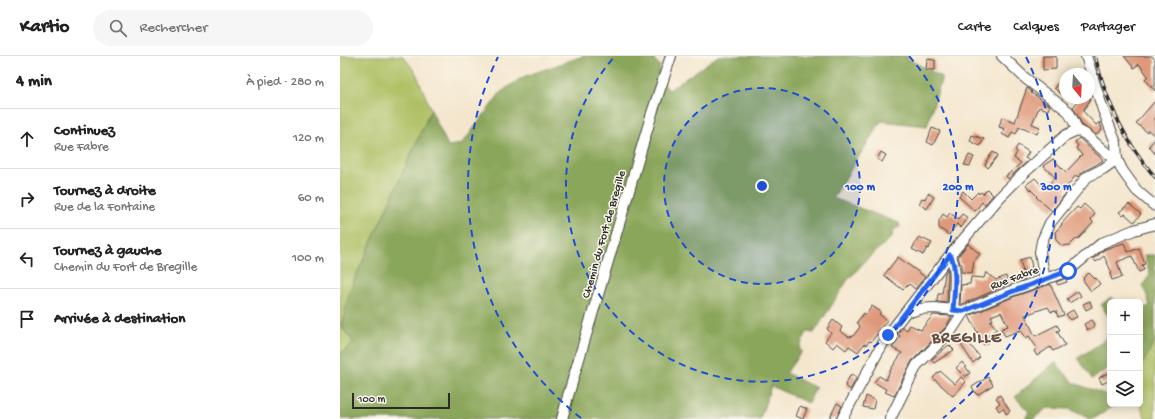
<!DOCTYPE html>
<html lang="fr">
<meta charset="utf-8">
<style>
body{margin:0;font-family:"Gochi Hand",sans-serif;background:#f6f6f6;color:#222}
.controls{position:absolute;right:12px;bottom:12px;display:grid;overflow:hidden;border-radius:6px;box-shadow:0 2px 10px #0003}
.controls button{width:36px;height:36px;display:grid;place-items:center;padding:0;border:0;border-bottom:1px solid #e0e0e0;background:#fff;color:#222;font:20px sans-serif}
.compass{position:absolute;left:719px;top:12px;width:36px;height:36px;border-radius:50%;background:#fff;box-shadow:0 2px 10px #0003;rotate:162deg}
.scale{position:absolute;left:12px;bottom:10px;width:98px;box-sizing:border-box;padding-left:4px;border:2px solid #2b2b2b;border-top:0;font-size:11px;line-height:14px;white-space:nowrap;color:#2b2b2b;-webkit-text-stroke:3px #fbf7ec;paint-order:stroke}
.stop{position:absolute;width:12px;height:12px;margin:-9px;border:3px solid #2563eb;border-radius:50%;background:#fff}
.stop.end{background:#2563eb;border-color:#fff;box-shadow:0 1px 4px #0008}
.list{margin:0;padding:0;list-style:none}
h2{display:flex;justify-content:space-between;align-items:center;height:52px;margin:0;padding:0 16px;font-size:17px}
h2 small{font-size:13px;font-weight:400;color:#767676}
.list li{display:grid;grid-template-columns:26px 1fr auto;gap:12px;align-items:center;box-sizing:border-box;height:60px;padding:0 16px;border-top:1px solid #e0e0e0}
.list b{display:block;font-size:15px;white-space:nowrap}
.list p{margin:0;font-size:13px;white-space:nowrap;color:#767676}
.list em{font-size:13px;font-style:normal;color:#767676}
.icon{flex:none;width:22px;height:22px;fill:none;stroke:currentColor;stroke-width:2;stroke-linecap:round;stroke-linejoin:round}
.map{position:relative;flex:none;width:815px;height:363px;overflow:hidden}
header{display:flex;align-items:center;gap:24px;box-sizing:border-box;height:56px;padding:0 20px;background:#fff;border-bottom:1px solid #e0e0e0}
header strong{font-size:19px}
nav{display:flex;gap:22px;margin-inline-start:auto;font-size:14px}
.search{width:280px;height:36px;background:#f6f6f6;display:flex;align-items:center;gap:10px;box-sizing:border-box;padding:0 14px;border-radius:22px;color:#767676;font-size:15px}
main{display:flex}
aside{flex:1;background:#fff}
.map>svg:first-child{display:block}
</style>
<header>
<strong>Kartio</strong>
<div class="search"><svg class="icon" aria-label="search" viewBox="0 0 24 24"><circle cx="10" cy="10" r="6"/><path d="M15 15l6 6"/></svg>Rechercher</div>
<nav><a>Carte</a><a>Calques</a><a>Partager</a></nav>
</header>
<main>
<aside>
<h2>4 min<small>À pied · 280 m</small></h2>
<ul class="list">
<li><svg class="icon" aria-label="ahead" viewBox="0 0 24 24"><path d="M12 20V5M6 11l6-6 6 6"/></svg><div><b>Continuez</b><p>Rue Fabre</p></div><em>120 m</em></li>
<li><svg class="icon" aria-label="right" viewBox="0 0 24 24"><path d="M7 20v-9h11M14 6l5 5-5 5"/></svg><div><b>Tournez à droite</b><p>Rue de la Fontaine</p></div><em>60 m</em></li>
<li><svg class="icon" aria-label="left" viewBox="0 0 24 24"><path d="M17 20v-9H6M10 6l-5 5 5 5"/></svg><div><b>Tournez à gauche</b><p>Chemin du Fort de Bregille</p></div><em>100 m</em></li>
<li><svg class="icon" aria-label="arrive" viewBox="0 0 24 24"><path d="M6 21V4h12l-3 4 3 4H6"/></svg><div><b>Arrivée à destination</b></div></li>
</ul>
</aside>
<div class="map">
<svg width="815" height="363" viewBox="0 0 815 363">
<rect width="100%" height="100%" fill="#fbf7ec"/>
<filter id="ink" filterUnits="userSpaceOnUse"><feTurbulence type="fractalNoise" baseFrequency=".025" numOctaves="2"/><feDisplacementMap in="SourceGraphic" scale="8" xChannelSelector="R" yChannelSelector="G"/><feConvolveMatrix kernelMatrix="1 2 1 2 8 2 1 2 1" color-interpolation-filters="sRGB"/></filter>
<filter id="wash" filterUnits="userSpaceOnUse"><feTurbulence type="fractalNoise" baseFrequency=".012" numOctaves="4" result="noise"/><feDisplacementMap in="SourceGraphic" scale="16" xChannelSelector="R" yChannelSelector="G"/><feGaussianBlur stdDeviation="0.9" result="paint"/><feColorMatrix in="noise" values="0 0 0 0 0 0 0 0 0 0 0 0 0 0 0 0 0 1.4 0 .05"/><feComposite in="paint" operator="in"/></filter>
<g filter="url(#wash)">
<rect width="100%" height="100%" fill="#f4e6cd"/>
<g fill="#adc064" stroke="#6c7648">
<polygon points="0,0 63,0 76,17 91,54 10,233 15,287 0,299"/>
<polygon points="815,285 815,363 806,363 799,348 800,312"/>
</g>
<g fill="#8aa65a" stroke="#5a6842">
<path d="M243,0H311L320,10L318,22L329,34L378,0H567L568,3L602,21L587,70L541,65L493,142L559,167L560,171C555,172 552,176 552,181L528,202L507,225L474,277L467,276L459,293L462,295L446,317L476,332L468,347L431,330L420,363H0V298L14,287L1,270L10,234L91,54L108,90L122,88L161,36L183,21Z"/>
<polygon points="804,199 815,199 815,285 800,312 800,255 810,249 803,229 810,218"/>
<polygon points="771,241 775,246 770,246 770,263 761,249"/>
<polygon points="770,276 770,311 752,323 738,302 764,285"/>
<polygon points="715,306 734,327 770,340 770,348 778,348 753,363 750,363 729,353 707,352 693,363 685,363 689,356 675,341"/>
</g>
<g id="blocks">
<g fill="#df9879">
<polygon points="703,0 716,0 716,13 703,14"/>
<polygon points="784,0 812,0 815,4 815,35 805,23 808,20 799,8 794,12"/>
<polygon points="587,3 595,4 595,14 586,14"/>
<polygon points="725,19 725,41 714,32"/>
<polygon points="687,32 692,36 691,37 698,41 702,45 710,49 708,54 699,51 692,68 700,71 697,78 679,71 676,78 672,76 669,82 662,78 665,73 659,71 662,61 675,66"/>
<polygon points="741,42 751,42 743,55 756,69 760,66 762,74 756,79 742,69 733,51"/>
<polygon points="815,45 815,80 808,74 807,76 796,67"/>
<polygon points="592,72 600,75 593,89 587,86"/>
<polygon points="632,79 644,83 640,90 630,85"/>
<polygon points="739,82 763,104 756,109 744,115 738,121 736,119 724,134 727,136 712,155 696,141 697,140 686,129 695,122 704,132 705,130 706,132 715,121 703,110 713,103 726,116 742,99 736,92 738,90 735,86"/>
<polygon points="815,83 815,98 809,90"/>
<polygon points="678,89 689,96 685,102 689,104 668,123 666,120 681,107 674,102 677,96 675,94"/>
<polygon points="541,96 546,99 542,106 537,103"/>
<polygon points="653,96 658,99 648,112 645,109 647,105 646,105"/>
<polygon points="629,99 634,101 630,110 624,109"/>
<polygon points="647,133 653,139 645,148 642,146 635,155 619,141 623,135 631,143 638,136 639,138 641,136 643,138"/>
<polygon points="588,137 594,141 587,153 579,148 582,142 585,143"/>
<polygon points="744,148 755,158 751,163 753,167 739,182 736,183 730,189 722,190 716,184 715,176 721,170 722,167 737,151 740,153"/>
<polygon points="789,148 801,158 794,166 785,158 783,160 779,156"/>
<polygon points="610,157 618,163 622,158 628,162 621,172 617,168 609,179 599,172 599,165 603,158 607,161"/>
<polygon points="579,181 592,187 588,193 587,192 583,199 572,193"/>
<polygon points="784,187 788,196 799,192 805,208 802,209 804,214 799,216 792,200 777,206 782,221 772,224 770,218 772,217 764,200 756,206 753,203 765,193"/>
<polygon points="628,188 640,198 634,205 632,217 621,216 622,208 620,208 618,200"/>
<polygon points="558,201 585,221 575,233 569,228 563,234 544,219"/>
<polygon points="690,201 693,218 684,220 680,204"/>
<polygon points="608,213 607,247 597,246 598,238 602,238 605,217"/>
<polygon points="646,216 656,224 666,220 669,228 623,248 620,248 621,229 630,228 631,221 644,222"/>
<polygon points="749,217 755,223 756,222 760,228 751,235 743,224 744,223 743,222"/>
<polygon points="726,222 727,226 718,229 716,226"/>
<polygon points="710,228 724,259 718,261 716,255 711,256 708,251 685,259 695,280 717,269 720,274 717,275 725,289 713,295 710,291 697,300 694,295 697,292 689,280 686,282 681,274 665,280 661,273 668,270 661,256 651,260 653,264 650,265 657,273 646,281 649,286 644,289 629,260 673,241"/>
<polygon points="738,235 741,240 729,247 727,243"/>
<polygon points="750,245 752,251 746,254 743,248"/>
<polygon points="532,250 541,256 539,258 547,264 540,273 543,275 540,280 537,278 531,286 529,285 526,289 524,288 518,296 509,290 506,294 497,287 493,292 485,285 491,277 487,273 493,264 502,271 500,275 509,281 513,280 520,271 517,266 524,257 526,259"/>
<polygon points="733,254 737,261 730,264 726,258"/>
<polygon points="593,259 612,260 606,271 572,305 554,340 545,336 547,334 534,326 539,320 546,324 551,313 562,297 552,292 560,280 557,278 563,271 567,274 570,269 581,274"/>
<polygon points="752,264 755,268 753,269 754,271 747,274 744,268"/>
<polygon points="621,278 640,301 633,307 616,281"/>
<polygon points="609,289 614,294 594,307 591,304"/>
<polygon points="622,306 630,317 625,321 616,312"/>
<polygon points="600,315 615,328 621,321 626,326 613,340 593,322"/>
<polygon points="767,317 770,324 762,328 759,322"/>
<polygon points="511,318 517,321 510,334 505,329"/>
<polygon points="648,321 653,329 637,339 632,331"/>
<polygon points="660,339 670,355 666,358 663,352 659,355 656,350 660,347 656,342"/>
<polygon points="526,340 535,344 533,353 523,351"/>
<polygon points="497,347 502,350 496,363 489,363"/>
<polygon points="460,350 467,353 463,363 456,360"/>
</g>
</g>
</g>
<g filter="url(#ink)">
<use href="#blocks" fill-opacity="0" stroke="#494743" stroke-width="1"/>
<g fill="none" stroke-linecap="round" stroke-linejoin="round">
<defs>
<g id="minor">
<polyline points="662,0 685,22 728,55 734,66 737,74"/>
<polyline points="746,0 763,54 776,87 777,103 782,114 797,135 815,150"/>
<path d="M610,199C618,211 614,239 613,254"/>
<polyline points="705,224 700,196 702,185 710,167 747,121 763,113 777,103"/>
<polyline points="573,255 579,253 594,252 624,255 671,235 728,215 762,187 794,174 815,168"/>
<polyline points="222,363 228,340 312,57 331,0"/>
<polyline points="502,363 538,296 548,279 610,199 659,142 684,117 726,79 737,74 745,78 764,95 777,103"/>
<polyline points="550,363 577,309 611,275 624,255"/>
</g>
</defs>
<use href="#minor" stroke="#494743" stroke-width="12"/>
<use href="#minor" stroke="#fff" stroke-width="10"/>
<defs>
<path id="rail" d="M755,0C766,45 784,85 815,121"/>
</defs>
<use href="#rail" stroke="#2b2b2b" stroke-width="3.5"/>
<use href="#rail" stroke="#fbf7ec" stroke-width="2" stroke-dasharray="6" stroke-linecap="butt"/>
</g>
</g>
<g fill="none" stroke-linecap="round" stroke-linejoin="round" filter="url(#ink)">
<path stroke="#2563eb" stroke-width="5" d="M548,279L610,199C618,211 614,239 613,254L624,255L671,236L728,215"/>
</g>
<circle cx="422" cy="130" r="98" fill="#1d4ed8" fill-opacity=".12"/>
<g fill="none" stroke="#1d4ed8" stroke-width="2" stroke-dasharray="7 5">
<circle cx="422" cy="130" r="98"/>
<path d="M569 0A196 196 0 1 1 275 0"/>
<path d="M241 362A294 294 0 0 1 158 1M686 1A294 294 0 0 1 603 362"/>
</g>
<g text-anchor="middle" stroke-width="3" stroke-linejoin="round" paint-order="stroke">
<g font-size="12" fill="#2b2b2b" stroke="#fbf7ec">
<text transform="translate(263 178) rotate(-74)" y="4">Chemin du Fort de Bregille</text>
<text transform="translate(674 221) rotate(-20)" y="4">Rue Fabre</text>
</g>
<g font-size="16" font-weight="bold" letter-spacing="1" fill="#6a5146" stroke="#fbf7ec">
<text x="627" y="286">BREGILLE</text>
</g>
</g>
<circle cx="422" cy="130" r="6" fill="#1d4ed8" stroke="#fbf7ec" stroke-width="2"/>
<g font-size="12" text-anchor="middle" font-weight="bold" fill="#1d4ed8" stroke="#fbf7ec" stroke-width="3" stroke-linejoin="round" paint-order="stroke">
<text x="520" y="134">100 m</text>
<text x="618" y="134">200 m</text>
<text x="716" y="134">300 m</text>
</g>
</svg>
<div class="controls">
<button>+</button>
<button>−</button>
<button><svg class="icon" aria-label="layers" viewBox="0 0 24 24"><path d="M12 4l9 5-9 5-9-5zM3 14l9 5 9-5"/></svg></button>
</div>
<svg class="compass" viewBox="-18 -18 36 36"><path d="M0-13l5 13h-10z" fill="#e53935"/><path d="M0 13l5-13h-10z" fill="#767676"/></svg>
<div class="scale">100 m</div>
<div class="stop" style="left:728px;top:215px"></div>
<div class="stop end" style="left:548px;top:279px"></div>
</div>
</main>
